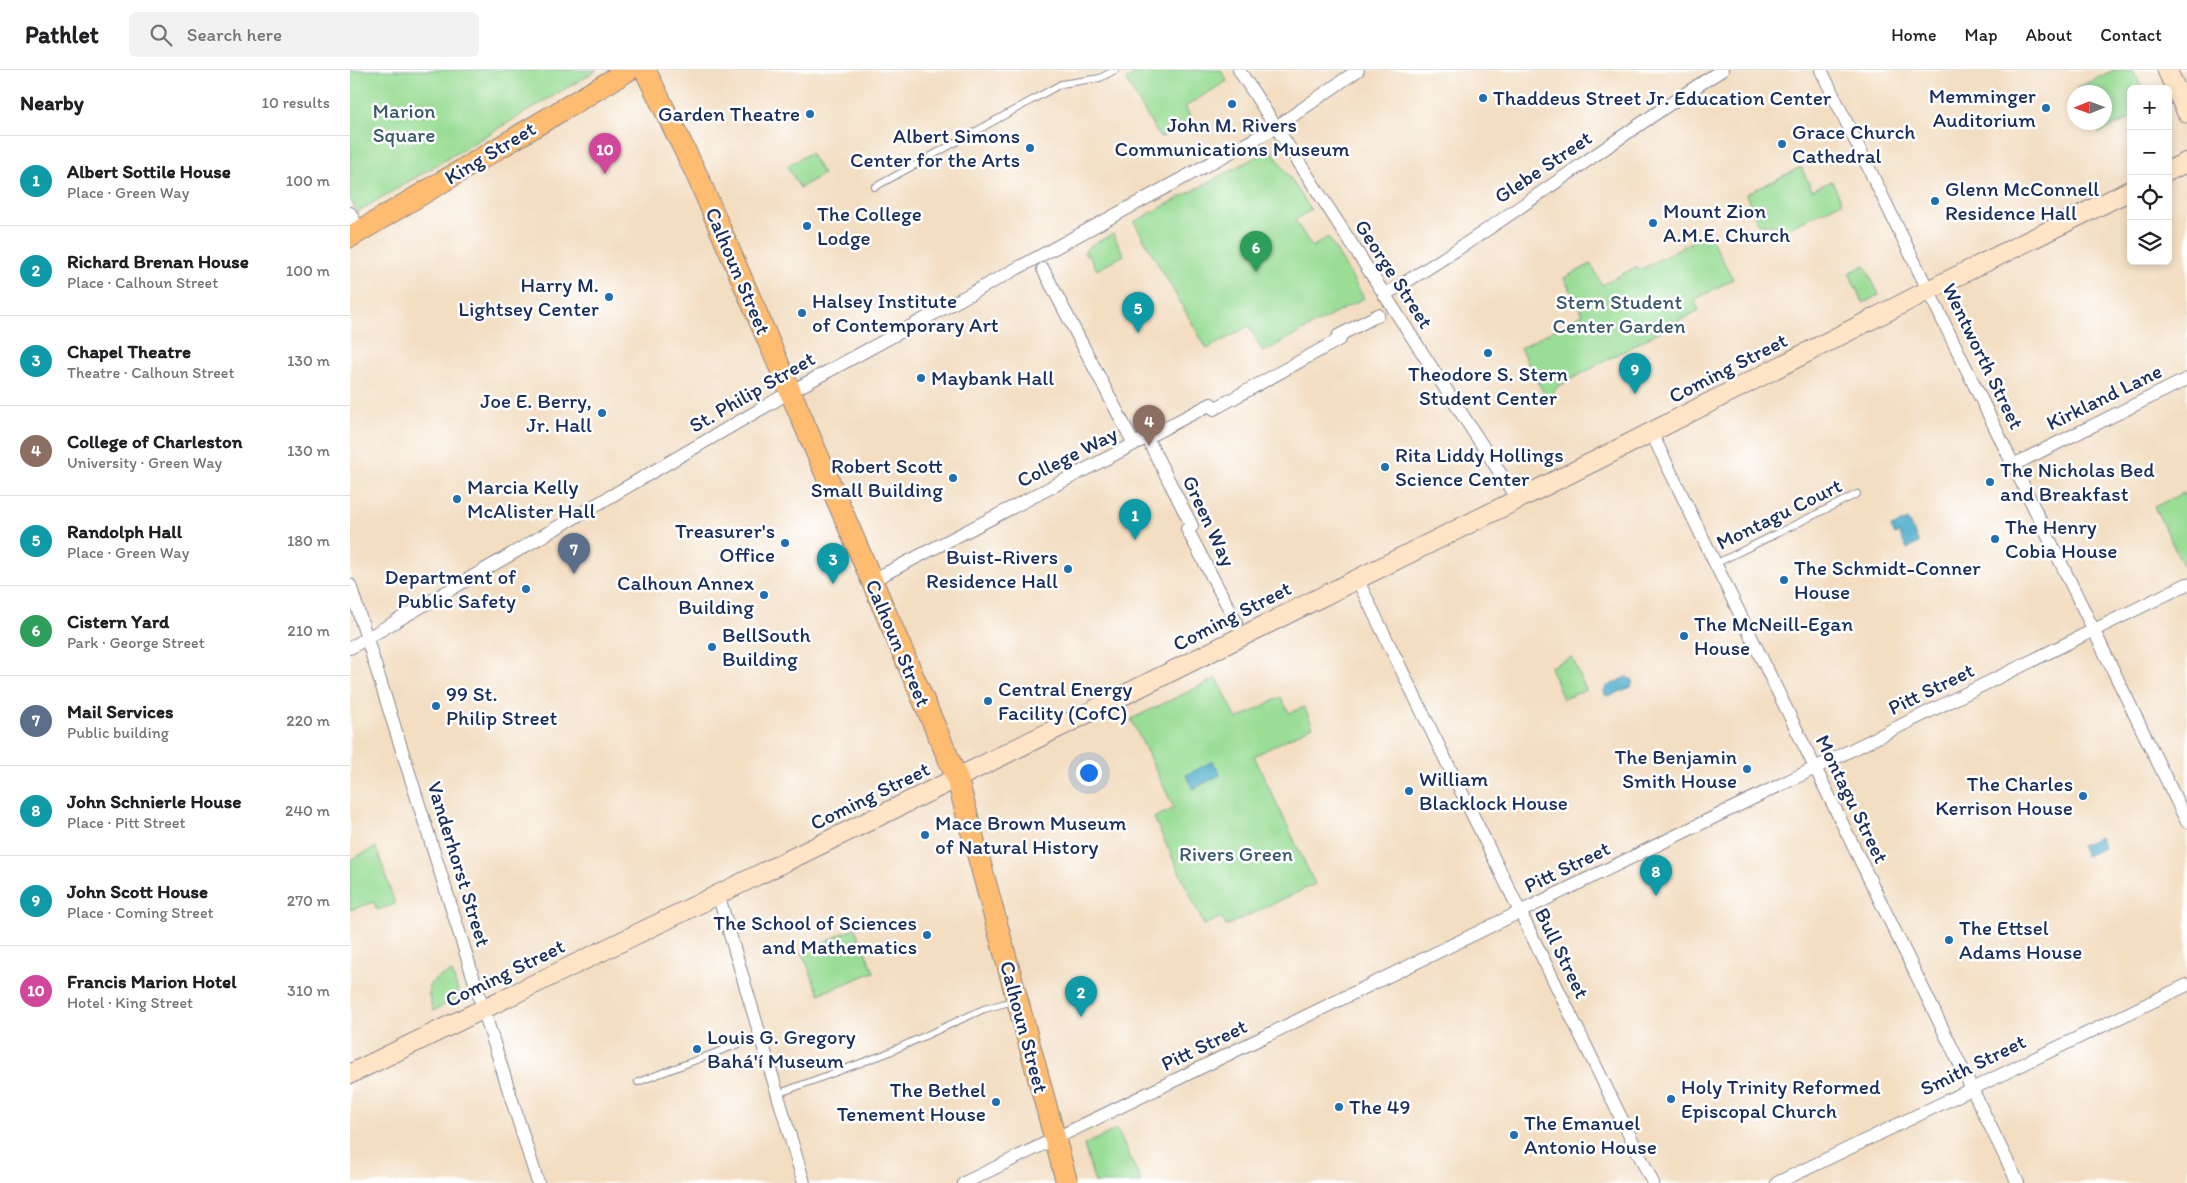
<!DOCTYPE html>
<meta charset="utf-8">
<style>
body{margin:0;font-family:Itim,sans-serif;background:#f2f2f2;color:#202124}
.controls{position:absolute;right:15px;top:15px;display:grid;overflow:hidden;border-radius:8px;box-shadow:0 2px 8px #0003}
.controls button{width:45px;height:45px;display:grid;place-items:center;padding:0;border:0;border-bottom:1px solid #e0e0e0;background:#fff;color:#202124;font:25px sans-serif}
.compass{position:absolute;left:1717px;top:15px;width:45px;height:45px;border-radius:50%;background:#fff;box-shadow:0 2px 8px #0003;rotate:269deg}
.you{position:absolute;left:738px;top:702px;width:18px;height:18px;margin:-12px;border:4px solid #fff;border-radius:50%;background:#1a73e8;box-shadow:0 0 0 8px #1a73e833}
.badge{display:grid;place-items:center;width:32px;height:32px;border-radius:50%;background:#1f6fb2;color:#fff;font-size:16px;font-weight:700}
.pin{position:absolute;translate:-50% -41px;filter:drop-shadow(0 1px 2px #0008)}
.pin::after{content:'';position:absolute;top:26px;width:18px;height:15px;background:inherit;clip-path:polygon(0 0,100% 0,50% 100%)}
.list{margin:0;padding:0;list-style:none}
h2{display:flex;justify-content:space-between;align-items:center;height:65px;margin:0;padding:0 20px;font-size:21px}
h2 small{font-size:16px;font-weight:400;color:#757577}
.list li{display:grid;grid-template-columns:32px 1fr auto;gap:15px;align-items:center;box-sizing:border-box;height:90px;padding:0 20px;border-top:1px solid #e0e0e0}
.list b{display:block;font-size:19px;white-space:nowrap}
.list p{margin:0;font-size:16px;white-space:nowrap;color:#757577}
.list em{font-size:16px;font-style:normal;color:#757577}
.icon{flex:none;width:28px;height:28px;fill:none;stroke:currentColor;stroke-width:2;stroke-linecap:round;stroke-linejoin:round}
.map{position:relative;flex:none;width:1837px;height:1113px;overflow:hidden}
header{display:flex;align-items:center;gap:30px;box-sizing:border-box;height:70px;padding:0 25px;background:#fff;border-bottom:1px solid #e0e0e0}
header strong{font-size:24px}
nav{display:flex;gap:28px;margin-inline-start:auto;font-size:18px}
.search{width:350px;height:45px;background:#f2f2f2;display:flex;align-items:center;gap:12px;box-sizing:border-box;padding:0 18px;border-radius:8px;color:#757577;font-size:19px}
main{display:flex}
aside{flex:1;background:#fff}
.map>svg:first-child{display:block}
</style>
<header>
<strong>Pathlet</strong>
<div class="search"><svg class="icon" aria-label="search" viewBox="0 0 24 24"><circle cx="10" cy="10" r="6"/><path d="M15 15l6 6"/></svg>Search here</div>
<nav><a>Home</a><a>Map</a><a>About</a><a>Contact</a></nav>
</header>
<main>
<aside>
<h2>Nearby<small>10 results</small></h2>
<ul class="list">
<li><span class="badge" style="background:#0f9aa8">1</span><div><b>Albert Sottile House</b><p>Place · Green Way</p></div><em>100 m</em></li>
<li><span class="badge" style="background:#0f9aa8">2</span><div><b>Richard Brenan House</b><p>Place · Calhoun Street</p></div><em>100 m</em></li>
<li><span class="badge" style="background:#0f9aa8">3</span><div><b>Chapel Theatre</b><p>Theatre · Calhoun Street</p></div><em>130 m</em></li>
<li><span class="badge" style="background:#8d6e63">4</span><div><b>College of Charleston</b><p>University · Green Way</p></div><em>130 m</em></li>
<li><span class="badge" style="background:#0f9aa8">5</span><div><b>Randolph Hall</b><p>Place · Green Way</p></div><em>180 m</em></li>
<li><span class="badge" style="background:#2e9e5b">6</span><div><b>Cistern Yard</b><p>Park · George Street</p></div><em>210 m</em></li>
<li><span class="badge" style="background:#5c6f8a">7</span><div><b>Mail Services</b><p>Public building</p></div><em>220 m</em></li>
<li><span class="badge" style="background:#0f9aa8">8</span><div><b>John Schnierle House</b><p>Place · Pitt Street</p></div><em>240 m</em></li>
<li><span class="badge" style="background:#0f9aa8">9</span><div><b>John Scott House</b><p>Place · Coming Street</p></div><em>270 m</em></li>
<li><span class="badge" style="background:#d1479c">10</span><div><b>Francis Marion Hotel</b><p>Hotel · King Street</p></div><em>310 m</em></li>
</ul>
</aside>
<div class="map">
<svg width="1837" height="1113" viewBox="0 0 1837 1113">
<rect width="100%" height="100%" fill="#fff"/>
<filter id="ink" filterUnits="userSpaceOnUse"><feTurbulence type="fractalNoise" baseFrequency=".02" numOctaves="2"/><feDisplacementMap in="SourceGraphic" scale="10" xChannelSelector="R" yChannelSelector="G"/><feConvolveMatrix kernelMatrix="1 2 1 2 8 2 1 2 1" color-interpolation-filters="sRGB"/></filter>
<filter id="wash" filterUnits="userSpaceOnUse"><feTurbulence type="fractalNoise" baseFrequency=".0096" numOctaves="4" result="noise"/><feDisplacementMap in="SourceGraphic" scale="20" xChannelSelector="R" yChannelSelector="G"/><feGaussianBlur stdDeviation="1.12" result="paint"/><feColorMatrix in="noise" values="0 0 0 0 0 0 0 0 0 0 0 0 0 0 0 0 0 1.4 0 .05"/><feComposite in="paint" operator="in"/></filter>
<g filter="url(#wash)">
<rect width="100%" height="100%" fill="#f3dec2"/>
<g fill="#9add95" stroke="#5a867a">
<polygon points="0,0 247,0 7,142 0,129"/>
<polygon points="791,0 871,0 877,11 835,37 842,49 810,68 776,10"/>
<polygon points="1764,0 1783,0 1792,19 1781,19 1781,48 1749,63 1744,53 1754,52 1754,22 1730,22 1727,18"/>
<polygon points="921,79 961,140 945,150 962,177 978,167 1014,228 913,282 899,256 857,279 784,152"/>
<polygon points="460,83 473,104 450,118 437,96"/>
<polygon points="1451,97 1462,120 1482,111 1492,132 1439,158 1407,153 1396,124"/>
<polygon points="1358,163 1383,209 1344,230 1349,240 1207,317 1198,331 1170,278 1233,244 1214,208 1241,194 1252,215 1287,196 1290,200"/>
<polygon points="763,164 774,185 747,200 738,184 736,186 734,183 738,177"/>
<polygon points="1515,195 1529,225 1513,233 1499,203"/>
<polygon points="1833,423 1837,431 1837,492 1833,495 1804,437"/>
<polygon points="1222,587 1236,620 1213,629 1200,597"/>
<polygon points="867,608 887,649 931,627 939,643 954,637 963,656 904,686 965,814 876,856 871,847 854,855 804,748 824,738 781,649"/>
<polygon points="26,777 45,834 27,840 24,832 0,840 0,790"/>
<polygon points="505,858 524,902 469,924 452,882"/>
<polygon points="102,902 110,927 83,941 79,926 79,915 89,907"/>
<polygon points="767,1059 792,1113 745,1113 734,1075"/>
</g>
<g fill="#4aacc9" stroke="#326e94">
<polygon points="1558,450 1569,473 1557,479 1549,463 1545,465 1541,457"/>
<polygon points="1276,607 1283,610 1281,617 1260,626 1255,625 1254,621 1256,617"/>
<polygon points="863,691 870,705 843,719 836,705"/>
<polygon points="1750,767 1754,778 1736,786 1731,775"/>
</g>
</g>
<g filter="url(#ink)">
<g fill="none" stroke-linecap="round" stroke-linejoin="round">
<defs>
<g id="lane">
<polyline points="525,117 711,14 750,8 765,0"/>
<polyline points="1365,494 1507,424"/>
<polyline points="288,1012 410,966"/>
<polyline points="427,1024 535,984 634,939 663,931"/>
</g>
<g id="street">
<polyline points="889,0 1167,429"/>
<polyline points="1471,0 1837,752"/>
<polyline points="0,143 10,161"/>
<polyline points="693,199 784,374"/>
<path d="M1034,225C1151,156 1258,72 1372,0"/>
<polyline points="1301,362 1668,1113"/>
<polyline points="797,368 842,456 837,459 886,552"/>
<polyline points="1663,395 1837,309"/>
<polyline points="1007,509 1303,1113"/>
<polyline points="521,511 861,334 864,339 990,269 988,266 1028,245"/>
<polyline points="0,515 188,1113"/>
<polyline points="0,578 440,322 925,58 1008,0"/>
<polyline points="368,824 454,1113"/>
<polyline points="614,1113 1465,698 1837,514"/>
<polyline points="1427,1113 1837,915"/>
</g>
<g id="secondary">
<polyline points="1817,0 1837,43"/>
<polyline points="1818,101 1837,92"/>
<polyline points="0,1004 607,708 1249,389 1579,220 1781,120"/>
</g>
<g id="primary">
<polyline points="295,0 346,103 607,708 717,1113"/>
<polyline points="0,167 279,0"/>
</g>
</defs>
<use href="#lane" stroke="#878690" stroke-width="8"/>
<use href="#street" stroke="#878690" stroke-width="14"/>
<use href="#secondary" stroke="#878690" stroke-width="21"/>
<use href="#primary" stroke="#878690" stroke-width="23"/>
<use href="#lane" stroke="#fff" stroke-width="6"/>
<use href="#street" stroke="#fff" stroke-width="12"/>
<use href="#secondary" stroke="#ffe4c6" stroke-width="19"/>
<use href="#primary" stroke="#febc70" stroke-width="21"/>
</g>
</g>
<g fill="#1f6fb2" stroke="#fff" stroke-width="2">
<circle cx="1133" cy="28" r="5"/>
<circle cx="882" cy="34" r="5"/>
<circle cx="1696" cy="38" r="5"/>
<circle cx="460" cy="44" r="5"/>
<circle cx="1432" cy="74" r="5"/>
<circle cx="680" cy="78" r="5"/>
<circle cx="1585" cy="131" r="5"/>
<circle cx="1303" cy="153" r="5"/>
<circle cx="457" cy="156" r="5"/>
<circle cx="259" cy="227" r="5"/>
<circle cx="452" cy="243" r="5"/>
<circle cx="1138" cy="283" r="5"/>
<circle cx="571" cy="308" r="5"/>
<circle cx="252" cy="343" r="5"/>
<circle cx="1035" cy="397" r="5"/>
<circle cx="603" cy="408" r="5"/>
<circle cx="1640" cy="412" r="5"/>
<circle cx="107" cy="429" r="5"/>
<circle cx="1645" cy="469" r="5"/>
<circle cx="435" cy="473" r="5"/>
<circle cx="718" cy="499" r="5"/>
<circle cx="1434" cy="510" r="5"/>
<circle cx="176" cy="519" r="5"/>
<circle cx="414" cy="525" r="5"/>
<circle cx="1334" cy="566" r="5"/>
<circle cx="362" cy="577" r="5"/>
<circle cx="638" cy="631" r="5"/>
<circle cx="86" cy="636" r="5"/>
<circle cx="1397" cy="699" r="5"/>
<circle cx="1059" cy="721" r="5"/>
<circle cx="1733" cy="726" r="5"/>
<circle cx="575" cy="765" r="5"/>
<circle cx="577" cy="865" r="5"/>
<circle cx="1599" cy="870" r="5"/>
<circle cx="347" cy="979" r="5"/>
<circle cx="1321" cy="1029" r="5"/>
<circle cx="646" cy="1032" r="5"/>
<circle cx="989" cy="1037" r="5"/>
<circle cx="1164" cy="1065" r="5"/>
</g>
<g text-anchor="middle" stroke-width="5" stroke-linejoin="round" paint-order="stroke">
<g font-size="21" fill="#1b2f5e" stroke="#fff" text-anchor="start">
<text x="1686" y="33" text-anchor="end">Memminger<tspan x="1686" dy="24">Auditorium</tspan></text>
<text x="1143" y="35">Thaddeus Street Jr. Education Center</text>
<text x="450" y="51" text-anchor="end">Garden Theatre</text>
<text x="882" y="62" text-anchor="middle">John M. Rivers<tspan x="882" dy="24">Communications Museum</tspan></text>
<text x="1442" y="69">Grace Church<tspan x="1442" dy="24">Cathedral</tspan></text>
<text x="670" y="73" text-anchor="end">Albert Simons<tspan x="670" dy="24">Center for the Arts</tspan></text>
<text x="1595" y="126">Glenn McConnell<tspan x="1595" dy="24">Residence Hall</tspan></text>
<text x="1313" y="148">Mount Zion<tspan x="1313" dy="24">A.M.E. Church</tspan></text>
<text x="467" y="151">The College<tspan x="467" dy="24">Lodge</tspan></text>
<text x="249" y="222" text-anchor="end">Harry M.<tspan x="249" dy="24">Lightsey Center</tspan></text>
<text x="462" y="238">Halsey Institute<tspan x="462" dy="24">of Contemporary Art</tspan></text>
<text x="1138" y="311" text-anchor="middle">Theodore S. Stern<tspan x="1138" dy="24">Student Center</tspan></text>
<text x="581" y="315">Maybank Hall</text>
<text x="242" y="338" text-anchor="end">Joe E. Berry,<tspan x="242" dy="24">Jr. Hall</tspan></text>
<text x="1045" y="392">Rita Liddy Hollings<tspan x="1045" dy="24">Science Center</tspan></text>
<text x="593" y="403" text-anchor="end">Robert Scott<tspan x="593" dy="24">Small Building</tspan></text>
<text x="1650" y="407">The Nicholas Bed<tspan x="1650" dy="24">and Breakfast</tspan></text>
<text x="117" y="424">Marcia Kelly<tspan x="117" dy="24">McAlister Hall</tspan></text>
<text x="1655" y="464">The Henry<tspan x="1655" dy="24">Cobia House</tspan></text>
<text x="425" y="468" text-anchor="end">Treasurer's<tspan x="425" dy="24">Office</tspan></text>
<text x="708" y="494" text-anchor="end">Buist-Rivers<tspan x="708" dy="24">Residence Hall</tspan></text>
<text x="1444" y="505">The Schmidt-Conner<tspan x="1444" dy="24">House</tspan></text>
<text x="166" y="514" text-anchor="end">Department of<tspan x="166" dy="24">Public Safety</tspan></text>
<text x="404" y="520" text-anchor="end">Calhoun Annex<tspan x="404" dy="24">Building</tspan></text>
<text x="1344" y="561">The McNeill-Egan<tspan x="1344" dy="24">House</tspan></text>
<text x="372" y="572">BellSouth<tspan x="372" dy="24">Building</tspan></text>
<text x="648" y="626">Central Energy<tspan x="648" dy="24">Facility (CofC)</tspan></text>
<text x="96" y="631">99 St.<tspan x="96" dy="24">Philip Street</tspan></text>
<text x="1387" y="694" text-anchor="end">The Benjamin<tspan x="1387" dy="24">Smith House</tspan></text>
<text x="1069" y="716">William<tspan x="1069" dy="24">Blacklock House</tspan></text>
<text x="1723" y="721" text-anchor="end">The Charles<tspan x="1723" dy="24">Kerrison House</tspan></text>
<text x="585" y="760">Mace Brown Museum<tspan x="585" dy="24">of Natural History</tspan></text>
<text x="567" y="860" text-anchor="end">The School of Sciences<tspan x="567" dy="24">and Mathematics</tspan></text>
<text x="1609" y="865">The Ettsel<tspan x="1609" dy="24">Adams House</tspan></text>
<text x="357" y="974">Louis G. Gregory<tspan x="357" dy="24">Bahá'í Museum</tspan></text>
<text x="1331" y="1024">Holy Trinity Reformed<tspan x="1331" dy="24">Episcopal Church</tspan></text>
<text x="636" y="1027" text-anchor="end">The Bethel<tspan x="636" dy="24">Tenement House</tspan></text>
<text x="999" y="1044">The 49</text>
<text x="1174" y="1060">The Emanuel<tspan x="1174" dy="24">Antonio House</tspan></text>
</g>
<g font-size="21" fill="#3b5a6c" stroke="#fff">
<text x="54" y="48">Marion<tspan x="54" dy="24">Square</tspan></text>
<text x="1269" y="239">Stern Student<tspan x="1269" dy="24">Center Garden</tspan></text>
<text x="886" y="791">Rivers Green</text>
</g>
<g font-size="21" fill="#1b2f5e" stroke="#fff">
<text transform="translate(140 83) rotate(-31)" y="7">King Street</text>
<text transform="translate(1193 97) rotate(-34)" y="7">Glebe Street</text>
<text transform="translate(388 201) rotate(67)" y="7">Calhoun Street</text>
<text transform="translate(1044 204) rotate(57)" y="7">George Street</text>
<text transform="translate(1633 286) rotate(64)" y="7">Wentworth Street</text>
<text transform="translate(1378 298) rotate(-27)" y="7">Coming Street</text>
<text transform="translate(402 322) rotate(-30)" y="7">St. Philip Street</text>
<text transform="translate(1754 327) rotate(-26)" y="7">Kirkland Lane</text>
<text transform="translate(717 387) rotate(-27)" y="7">College Way</text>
<text transform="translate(1429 444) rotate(-26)" y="7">Montagu Court</text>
<text transform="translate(859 451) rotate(65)" y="7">Green Way</text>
<text transform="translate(882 546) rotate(-27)" y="7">Coming Street</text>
<text transform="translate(548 573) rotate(67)" y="7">Calhoun Street</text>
<text transform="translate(1581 619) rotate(-26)" y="7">Pitt Street</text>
<text transform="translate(520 726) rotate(-26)" y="7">Coming Street</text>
<text transform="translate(1502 729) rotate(64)" y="7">Montagu Street</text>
<text transform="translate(109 794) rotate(73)" y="7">Vanderhorst Street</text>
<text transform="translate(1217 797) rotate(-26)" y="7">Pitt Street</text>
<text transform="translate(1212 883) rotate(64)" y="7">Bull Street</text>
<text transform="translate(155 903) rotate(-26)" y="7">Coming Street</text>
<text transform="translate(674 957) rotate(75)" y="7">Calhoun Street</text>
<text transform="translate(854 975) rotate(-26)" y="7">Pitt Street</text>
<text transform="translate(1623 995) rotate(-26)" y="7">Smith Street</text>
</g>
</g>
</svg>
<div class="controls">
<button>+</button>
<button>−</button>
<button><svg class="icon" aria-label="locate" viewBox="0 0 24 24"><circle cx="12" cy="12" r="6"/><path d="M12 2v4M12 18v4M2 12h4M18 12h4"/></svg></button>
<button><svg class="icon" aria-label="layers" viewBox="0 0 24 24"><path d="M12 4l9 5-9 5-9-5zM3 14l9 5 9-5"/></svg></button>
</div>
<svg class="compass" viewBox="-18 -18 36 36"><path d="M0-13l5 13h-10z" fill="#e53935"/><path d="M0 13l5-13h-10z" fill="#757577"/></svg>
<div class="you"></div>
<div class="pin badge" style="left:785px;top:470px;background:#0f9aa8">1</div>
<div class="pin badge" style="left:731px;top:947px;background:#0f9aa8">2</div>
<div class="pin badge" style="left:483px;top:514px;background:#0f9aa8">3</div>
<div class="pin badge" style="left:799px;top:376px;background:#8d6e63">4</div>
<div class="pin badge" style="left:788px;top:263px;background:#0f9aa8">5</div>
<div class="pin badge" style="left:906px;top:202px;background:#2e9e5b">6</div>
<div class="pin badge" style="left:224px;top:504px;background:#5c6f8a">7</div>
<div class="pin badge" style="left:1306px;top:826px;background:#0f9aa8">8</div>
<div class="pin badge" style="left:1285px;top:324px;background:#0f9aa8">9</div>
<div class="pin badge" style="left:255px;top:104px;background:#d1479c">10</div>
</div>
</main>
